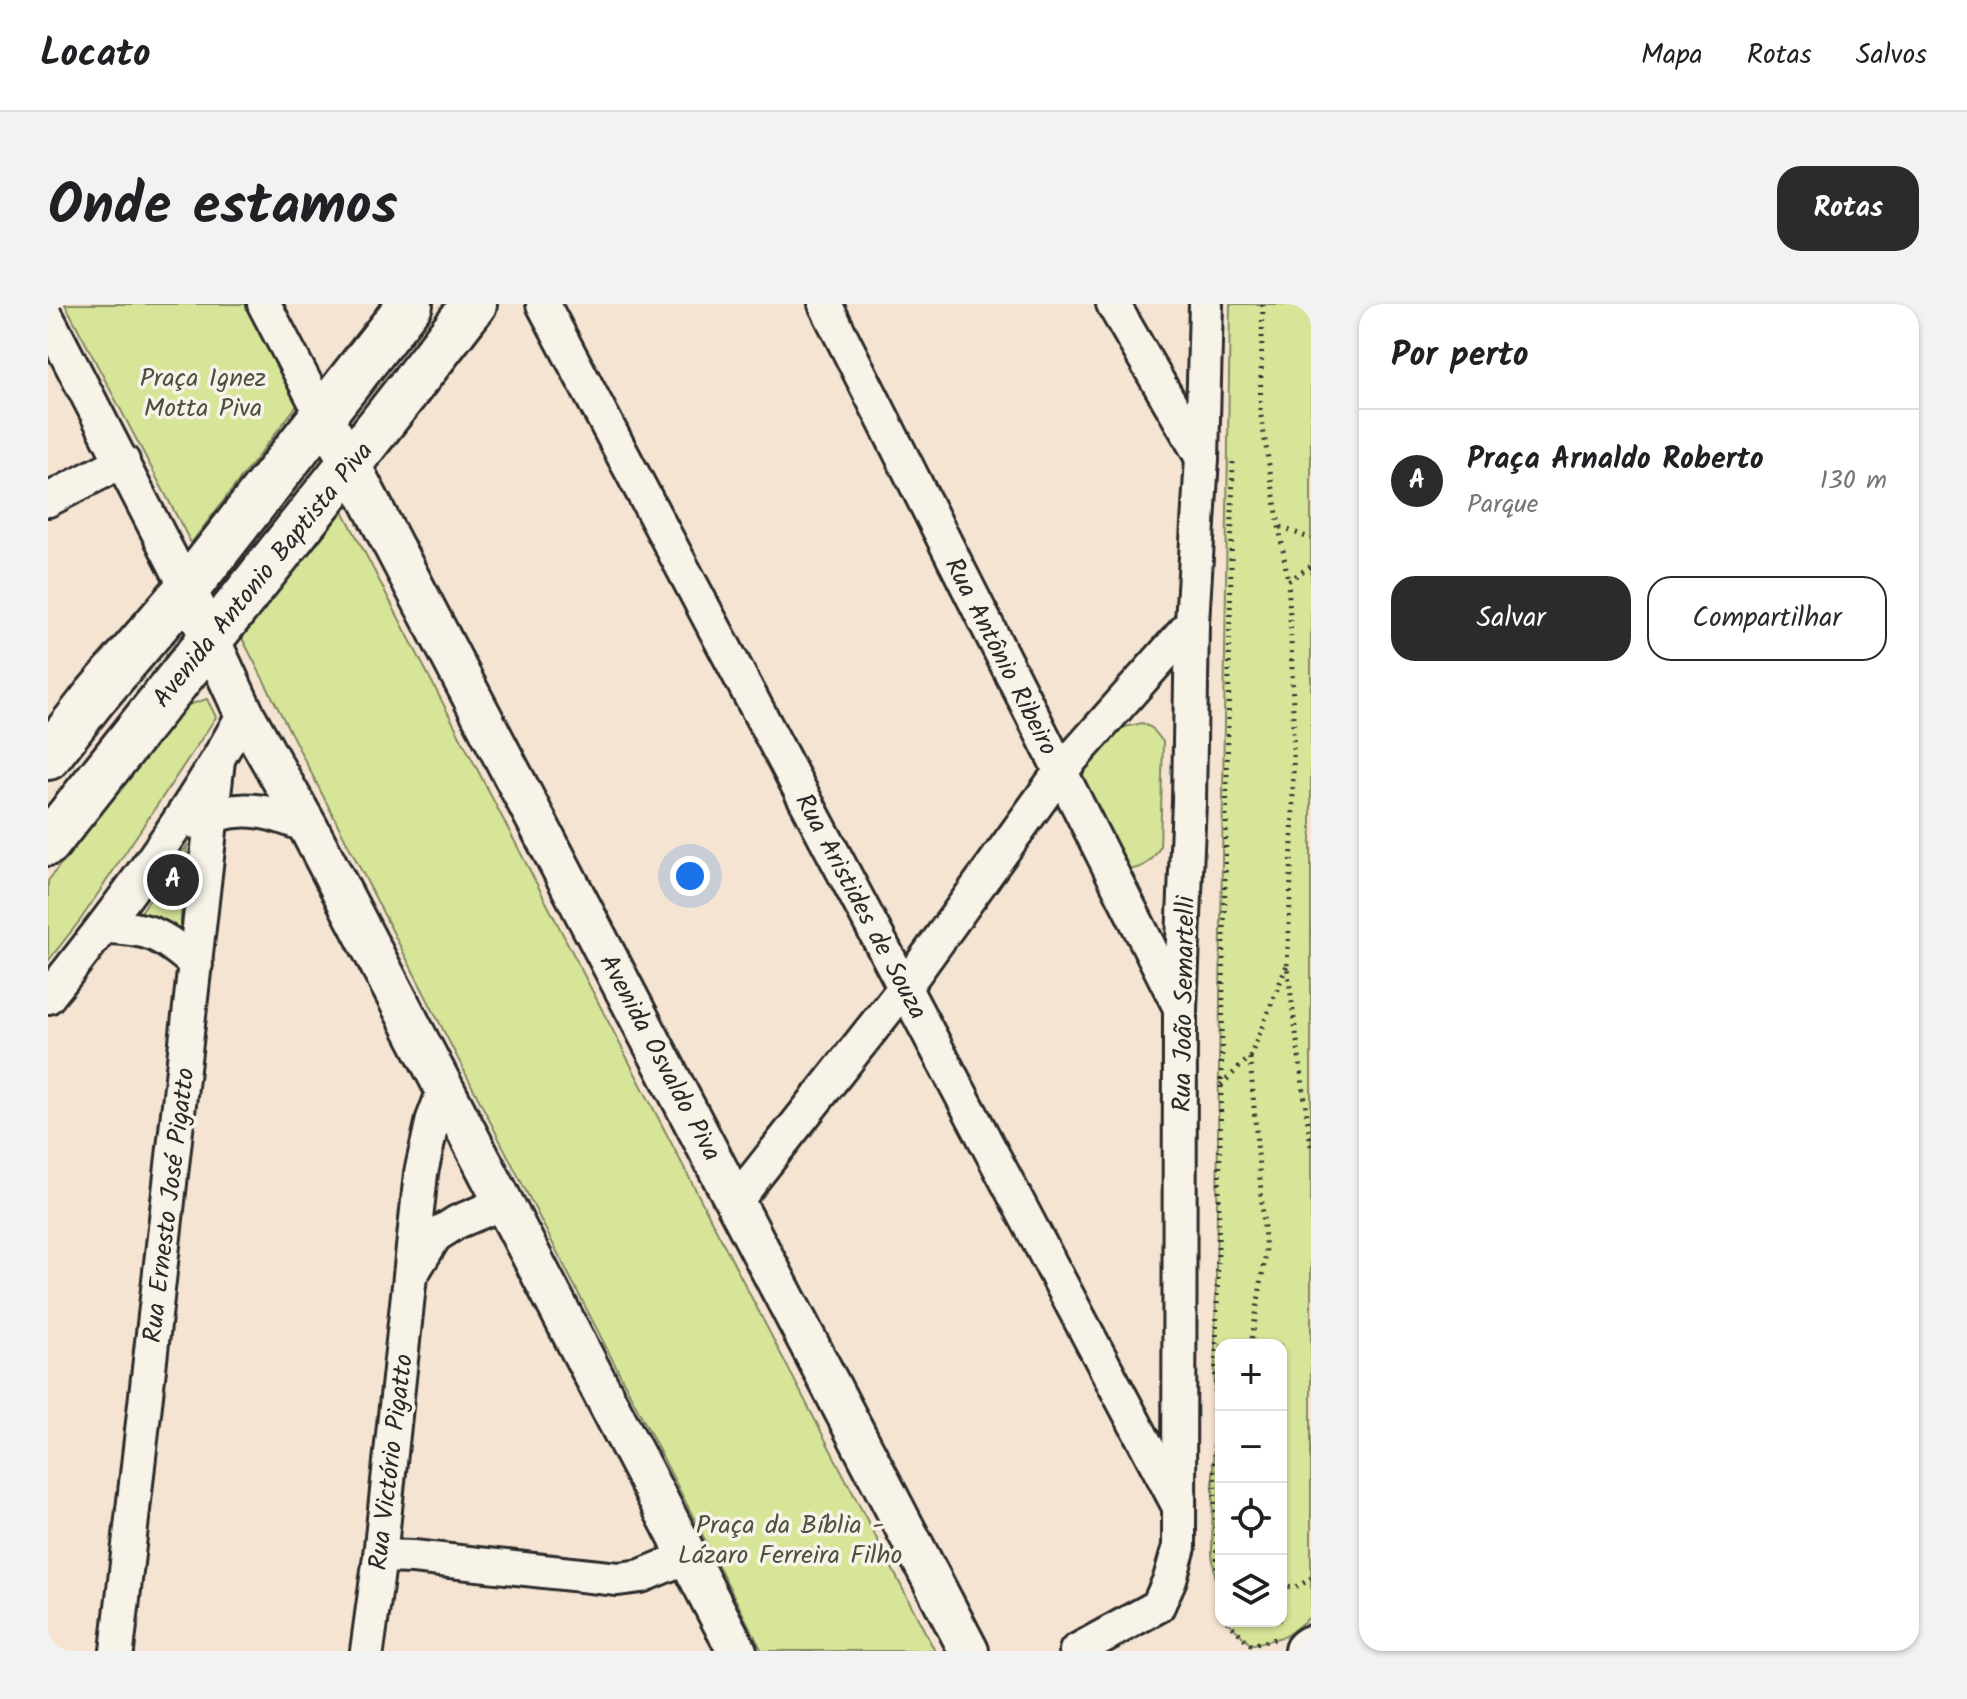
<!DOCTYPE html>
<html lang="pt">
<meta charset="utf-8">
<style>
body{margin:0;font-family:Kalam,sans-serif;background:#f2f2f2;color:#202124}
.controls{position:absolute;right:24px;bottom:24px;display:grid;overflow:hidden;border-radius:16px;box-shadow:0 2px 6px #0004}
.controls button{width:72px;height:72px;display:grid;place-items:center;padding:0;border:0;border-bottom:2px solid #e0e0e0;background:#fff;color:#202124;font:40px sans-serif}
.you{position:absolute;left:642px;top:572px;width:28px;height:28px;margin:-20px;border:6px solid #fff;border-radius:50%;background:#1a73e8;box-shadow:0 0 0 12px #1a73e833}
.badge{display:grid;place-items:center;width:52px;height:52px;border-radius:50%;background:#2b2b2b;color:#fff;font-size:26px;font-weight:700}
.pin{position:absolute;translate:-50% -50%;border:4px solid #fff;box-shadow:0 2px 8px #0006}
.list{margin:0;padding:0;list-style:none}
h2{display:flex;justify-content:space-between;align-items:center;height:104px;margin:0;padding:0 32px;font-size:34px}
h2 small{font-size:26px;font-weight:400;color:#757577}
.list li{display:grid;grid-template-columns:52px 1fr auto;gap:24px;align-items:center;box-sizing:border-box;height:144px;padding:0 32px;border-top:2px solid #e0e0e0}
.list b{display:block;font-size:30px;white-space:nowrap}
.list p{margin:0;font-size:26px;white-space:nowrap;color:#757577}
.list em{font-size:26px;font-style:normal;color:#757577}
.actions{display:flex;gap:16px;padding:24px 32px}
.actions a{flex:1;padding:18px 0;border:2px solid #2b2b2b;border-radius:24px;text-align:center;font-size:28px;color:#2b2b2b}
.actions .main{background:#2b2b2b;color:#fff}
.icon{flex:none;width:44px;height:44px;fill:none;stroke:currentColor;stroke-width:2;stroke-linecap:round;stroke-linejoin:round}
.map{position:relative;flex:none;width:1263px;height:1347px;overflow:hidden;border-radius:24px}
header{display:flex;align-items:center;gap:48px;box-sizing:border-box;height:112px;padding:0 40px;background:#fff;border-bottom:2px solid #e0e0e0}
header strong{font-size:38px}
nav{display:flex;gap:44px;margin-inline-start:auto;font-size:28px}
.intro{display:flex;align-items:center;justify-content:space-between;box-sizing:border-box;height:192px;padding:0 48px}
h1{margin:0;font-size:56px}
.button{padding:20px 36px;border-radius:24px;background:#2b2b2b;color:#fff;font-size:28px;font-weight:700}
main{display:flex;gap:48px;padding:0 48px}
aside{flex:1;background:#fff;border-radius:24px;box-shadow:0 2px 6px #0004}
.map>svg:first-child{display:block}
</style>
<header>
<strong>Locato</strong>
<nav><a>Mapa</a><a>Rotas</a><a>Salvos</a></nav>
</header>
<div class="intro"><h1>Onde estamos</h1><a class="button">Rotas</a></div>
<main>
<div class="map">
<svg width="1263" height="1347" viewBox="0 0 1263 1347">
<rect width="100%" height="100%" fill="#f6e4d3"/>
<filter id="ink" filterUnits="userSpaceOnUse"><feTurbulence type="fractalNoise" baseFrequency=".0125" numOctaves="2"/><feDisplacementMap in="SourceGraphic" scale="16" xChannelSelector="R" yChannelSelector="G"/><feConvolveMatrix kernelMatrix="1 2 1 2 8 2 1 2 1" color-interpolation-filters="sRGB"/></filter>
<g filter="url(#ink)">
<g fill="#d7e598" stroke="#818862" stroke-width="2">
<polygon points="17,0 202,0 253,96 143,239"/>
<polygon points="1182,0 1263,0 1263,1312 1238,1332 1203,1341 1179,1317 1233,1317 1233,1041 1173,1041 1173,1311 1164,1250"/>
<polygon points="291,199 887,1347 714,1347 194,334"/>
<polygon points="159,395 168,413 33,615 0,657 0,577 128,405"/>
<path d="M1094,419L1104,424L1115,438L1112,543C1105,557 1095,566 1078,565L1034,477L1037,463L1069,425Z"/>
<polygon points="139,542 132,624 91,611"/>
</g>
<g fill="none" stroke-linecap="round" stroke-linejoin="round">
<defs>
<g id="minor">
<polyline points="216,0 275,113"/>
<polyline points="495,0 1130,1201"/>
<polyline points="777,0 1131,702"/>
<polyline points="1065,0 1154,154"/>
<polyline points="0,15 139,285"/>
<polyline points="0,196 75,157"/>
<path d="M149,519C189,498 221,506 260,523"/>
<path d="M56,623C103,624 112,630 148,660"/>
<path d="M0,693C72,603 141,511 196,409"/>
<polyline points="688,897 857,683 1012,468 1144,319"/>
<polyline points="366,966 387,932 409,918 455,899"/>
<polyline points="332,1252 365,1253 570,1275 593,1272 639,1253"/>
<polyline points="69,1347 170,456"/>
<polyline points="319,1347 332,1252 373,869 385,815 396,786"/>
<polyline points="1028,1347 1110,1302 1122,1275 1131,1243 1132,705 1141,498 1144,319 1154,154 1158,0"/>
</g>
<g id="tertiary">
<polyline points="275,113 303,161 921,1347"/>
<polyline points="139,285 196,409 260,523 689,1347"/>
</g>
<g id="secondary">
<polyline points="0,453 46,394 139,285 362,0"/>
<path d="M0,539C142,359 287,182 426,0"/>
<polyline points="1259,1347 1263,1344"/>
</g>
</defs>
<use href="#minor" stroke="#2b2b2b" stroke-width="38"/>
<use href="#tertiary" stroke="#2b2b2b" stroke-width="44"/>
<use href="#secondary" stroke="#2b2b2b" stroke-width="50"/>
<g stroke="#2b2b2b" stroke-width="5" stroke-dasharray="2 6" stroke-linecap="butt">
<polyline points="1215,0 1212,106 1240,277 1263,262"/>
<polyline points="1233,223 1263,235"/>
<path d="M1239,661C1246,533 1248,406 1240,277"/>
<polyline points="1202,754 1218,948 1203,1041"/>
<polyline points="1173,781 1202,753 1239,661 1263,842"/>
<polyline points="1233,1280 1248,1284 1263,1274"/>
<polyline points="1173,1311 1171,1309 1166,1158 1185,157"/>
<polyline points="1179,1317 1203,1341 1227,1335"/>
</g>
<use href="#minor" stroke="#f7f3e8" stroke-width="32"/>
<use href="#tertiary" stroke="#f7f3e8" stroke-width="38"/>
<use href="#secondary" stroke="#f7f3e8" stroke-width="44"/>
</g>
</g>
<g text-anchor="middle" stroke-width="7" stroke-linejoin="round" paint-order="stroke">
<g font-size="26" fill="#4d5041" stroke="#f7f3e8">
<text x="155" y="82">Praça Ignez<tspan x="155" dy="30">Motta Piva</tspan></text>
<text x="742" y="1229">Praça da Bíblia -<tspan x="742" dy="30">Lázaro Ferreira Filho</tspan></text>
</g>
<g font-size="26" fill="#2b2b2b" stroke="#f7f3e8">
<text transform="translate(214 270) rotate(-51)" y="9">Avenida Antonio Baptista Piva</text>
<text transform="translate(954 352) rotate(63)" y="9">Rua Antônio Ribeiro</text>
<text transform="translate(814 602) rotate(62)" y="9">Rua Aristides de Souza</text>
<text transform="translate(1135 700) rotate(-89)" y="9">Rua João Semartelli</text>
<text transform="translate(613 753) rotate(62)" y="9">Avenida Osvaldo Piva</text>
<text transform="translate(120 901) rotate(-83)" y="9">Rua Ernesto José Pigatto</text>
<text transform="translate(342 1158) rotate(-83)" y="9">Rua Victório Pigatto</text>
</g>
</g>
</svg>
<div class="controls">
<button>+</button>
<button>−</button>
<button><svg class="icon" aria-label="locate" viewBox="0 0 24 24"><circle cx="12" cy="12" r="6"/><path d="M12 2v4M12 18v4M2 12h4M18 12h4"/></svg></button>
<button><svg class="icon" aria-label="layers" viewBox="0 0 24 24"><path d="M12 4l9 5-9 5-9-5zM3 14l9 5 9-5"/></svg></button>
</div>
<div class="you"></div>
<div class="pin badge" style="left:125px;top:576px">A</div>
</div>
<aside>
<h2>Por perto<small></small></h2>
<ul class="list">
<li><span class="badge">A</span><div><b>Praça Arnaldo Roberto</b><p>Parque</p></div><em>130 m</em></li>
</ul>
<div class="actions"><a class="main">Salvar</a><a>Compartilhar</a></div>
</aside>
</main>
